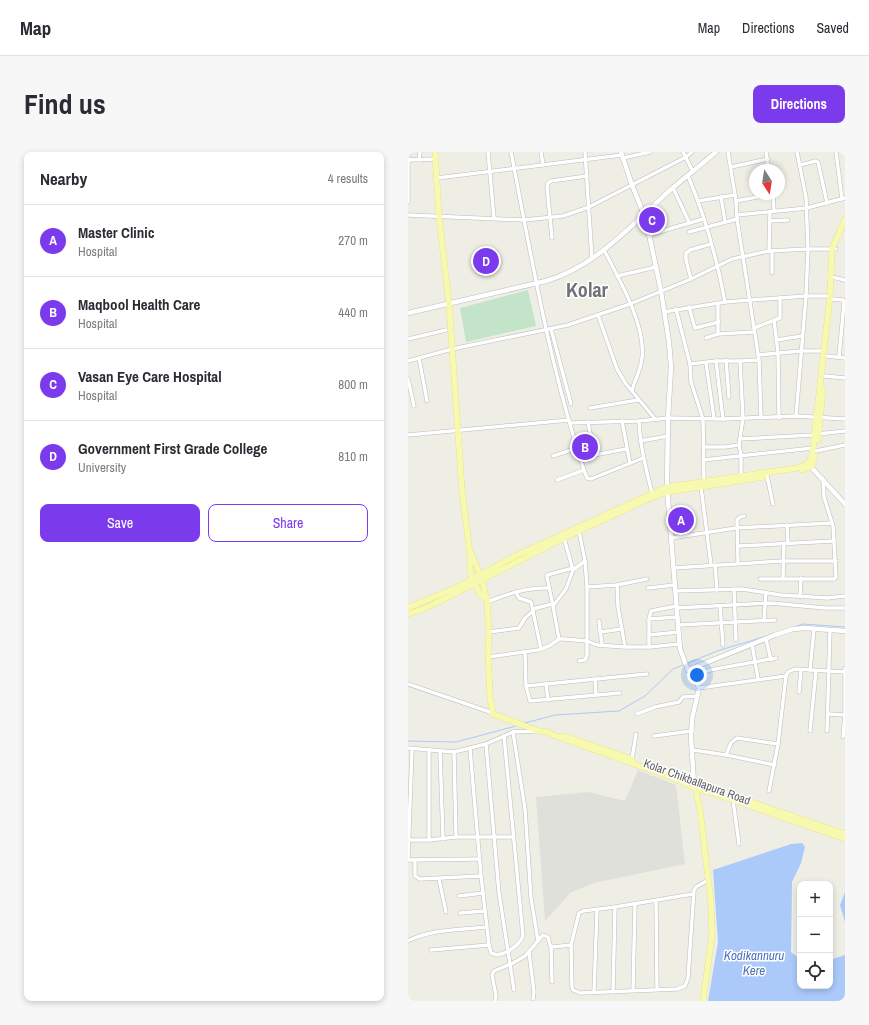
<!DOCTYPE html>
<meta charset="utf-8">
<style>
body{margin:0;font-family:"Archivo Narrow",sans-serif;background:#f7f7f7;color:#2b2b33}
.controls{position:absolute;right:12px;bottom:12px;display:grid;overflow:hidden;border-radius:8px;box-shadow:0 2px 6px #0003}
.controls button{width:36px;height:36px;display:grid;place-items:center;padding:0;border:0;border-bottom:1px solid #e1e1e2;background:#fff;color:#2b2b33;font:20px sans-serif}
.compass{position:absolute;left:341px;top:12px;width:36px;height:36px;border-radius:50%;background:#fff;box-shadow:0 2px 6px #0003;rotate:168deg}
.you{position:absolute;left:289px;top:523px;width:14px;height:14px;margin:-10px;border:3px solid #fff;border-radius:50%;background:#1a73e8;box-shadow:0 0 0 6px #1a73e833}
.badge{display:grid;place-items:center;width:26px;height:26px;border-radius:50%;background:#7c3aed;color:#fff;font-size:13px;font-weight:700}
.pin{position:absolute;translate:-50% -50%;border:2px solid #fff;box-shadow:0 1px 4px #0006}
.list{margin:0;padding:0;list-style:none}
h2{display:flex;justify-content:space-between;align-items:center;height:52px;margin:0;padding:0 16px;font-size:17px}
h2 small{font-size:13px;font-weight:400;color:#7c7c81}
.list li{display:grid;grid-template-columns:26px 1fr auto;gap:12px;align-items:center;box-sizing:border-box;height:72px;padding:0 16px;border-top:1px solid #e1e1e2}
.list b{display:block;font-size:15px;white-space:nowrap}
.list p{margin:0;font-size:13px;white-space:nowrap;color:#7c7c81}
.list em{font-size:13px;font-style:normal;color:#7c7c81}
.actions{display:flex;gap:8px;padding:12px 16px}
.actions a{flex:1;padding:9px 0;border:1px solid #7c3aed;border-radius:8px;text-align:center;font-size:14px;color:#7c3aed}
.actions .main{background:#7c3aed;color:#fff}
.icon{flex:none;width:22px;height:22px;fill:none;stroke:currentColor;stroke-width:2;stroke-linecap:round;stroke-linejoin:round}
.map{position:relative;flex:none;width:437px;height:849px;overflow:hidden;border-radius:8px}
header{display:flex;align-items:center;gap:24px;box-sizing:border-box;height:56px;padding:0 20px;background:#fff;border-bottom:1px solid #e1e1e2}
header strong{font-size:19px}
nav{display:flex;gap:22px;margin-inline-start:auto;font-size:14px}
.intro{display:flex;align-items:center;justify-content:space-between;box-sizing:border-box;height:96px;padding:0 24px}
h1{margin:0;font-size:28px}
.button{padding:10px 18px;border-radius:8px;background:#7c3aed;color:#fff;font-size:14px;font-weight:700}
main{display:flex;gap:24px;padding:0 24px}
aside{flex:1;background:#fff;border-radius:8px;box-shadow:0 2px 6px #0003}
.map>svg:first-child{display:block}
</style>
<header>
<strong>Map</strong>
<nav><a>Map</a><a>Directions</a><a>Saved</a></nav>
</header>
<div class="intro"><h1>Find us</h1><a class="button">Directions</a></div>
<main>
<aside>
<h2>Nearby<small>4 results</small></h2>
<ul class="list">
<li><span class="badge">A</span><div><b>Master Clinic</b><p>Hospital</p></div><em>270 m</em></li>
<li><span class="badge">B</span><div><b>Maqbool Health Care</b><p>Hospital</p></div><em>440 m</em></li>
<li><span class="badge">C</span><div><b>Vasan Eye Care Hospital</b><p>Hospital</p></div><em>800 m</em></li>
<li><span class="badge">D</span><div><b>Government First Grade College</b><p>University</p></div><em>810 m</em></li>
</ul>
<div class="actions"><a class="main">Save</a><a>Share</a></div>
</aside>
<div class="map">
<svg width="437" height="849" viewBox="0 0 437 849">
<rect width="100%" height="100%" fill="#eeeee5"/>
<polygon fill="#e0e0da" points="230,618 268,633 277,712 186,731 162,741 137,769 128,645 181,640 217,649"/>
<polygon fill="#c4e4ca" points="120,138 128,174 58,190 52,156"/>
<g fill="#abc9f9">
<polygon points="394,691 397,695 393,711 384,730 383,800 392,807 392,834 422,834 422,808 437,803 437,849 300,849 310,790 305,718 383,692"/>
<polygon points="437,740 437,770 432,753"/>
</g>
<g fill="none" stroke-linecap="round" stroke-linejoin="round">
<g stroke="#abc9f9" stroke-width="1">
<polyline points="386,475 395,472 437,475"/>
<polyline points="280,511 309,499 362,483"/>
<polyline points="117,571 147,563 211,559 237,544 265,517 275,513"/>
<polyline points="0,589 48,590 108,574"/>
</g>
<defs>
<g id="minor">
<polyline points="80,0 86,66"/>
<path d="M103,0C124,108 142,216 177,321L179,326L183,327L235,306"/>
<polyline points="133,0 135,13"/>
<polyline points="177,0 184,107"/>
<polyline points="275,0 285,20"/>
<polyline points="320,0 328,49 329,67 351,208 353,266"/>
<polyline points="358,0 361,18"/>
<polyline points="428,0 434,47"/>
<polyline points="215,6 242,0"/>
<polyline points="0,8 27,7"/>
<polyline points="11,8 12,0"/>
<polyline points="392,13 408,9 410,10 419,51"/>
<polyline points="323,15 360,7"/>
<path d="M280,24C297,64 309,107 317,150"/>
<polyline points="29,26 214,3"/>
<polyline points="265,36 281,70"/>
<polyline points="365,42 366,59"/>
<polyline points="313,45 317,69"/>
<polyline points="290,49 327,43"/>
<polyline points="328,49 365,42"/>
<polyline points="0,50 0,0"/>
<polyline points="0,63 116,68 155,64 181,55 278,5 284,0"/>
<polyline points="329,63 399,56 437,46"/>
<polyline points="361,69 380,68"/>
<polyline points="281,80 329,67"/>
<polyline points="241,83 295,67"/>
<polyline points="144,86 139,35 140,31 143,29 179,24"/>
<path d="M196,98C211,127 238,173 234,206C233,217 227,228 224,238"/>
<polyline points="361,99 362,59"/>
<polyline points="364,99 364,121"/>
<polyline points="209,124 248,115"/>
<polyline points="424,125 437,128"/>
<polyline points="283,127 278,108 278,101 282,98 303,92"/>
<polyline points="425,147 435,148 436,151 431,205"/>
<polyline points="281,155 287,176 311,170"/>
<polyline points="268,157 282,212"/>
<polyline points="256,160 317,150 398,144 422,144"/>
<polyline points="190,163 209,217 218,232 248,268"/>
<polyline points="366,168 370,201 371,266"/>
<polyline points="346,176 372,166 372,146"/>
<polyline points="143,177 163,252"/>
<polyline points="310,182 310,152"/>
<polyline points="298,186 310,182 346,180"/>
<polyline points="0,187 38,178"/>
<polyline points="368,188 394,184"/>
<polyline points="350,203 393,199 416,199"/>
<polyline points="419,204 437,206"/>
<polyline points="11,206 19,249"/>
<polyline points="318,208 321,245"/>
<polyline points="0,209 44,197 160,173 222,152 283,127 324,107 361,99 400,97 428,97"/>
<polyline points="308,209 315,267"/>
<polyline points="332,209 335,266 331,293 333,303 333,324"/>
<polyline points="298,211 306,266"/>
<polyline points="417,224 437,226"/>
<polyline points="0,227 6,254"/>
<polyline points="182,256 230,248"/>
<polyline points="388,264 398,144 400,97 398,45 389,0"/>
<polyline points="214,269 222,311"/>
<path d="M231,269C232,294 238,317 244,341"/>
<polyline points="180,270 186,303"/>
<polyline points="162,271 231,269 260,266 315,267 388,264 437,267"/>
<polyline points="410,282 437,279"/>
<polyline points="0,283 161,268"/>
<polyline points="332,287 406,283"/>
<polyline points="232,289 260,284"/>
<polyline points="295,295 317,295 331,293"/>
<polyline points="408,299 437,293"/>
<polyline points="145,304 169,296"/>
<polyline points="172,304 186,303 218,297"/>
<polyline points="295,308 405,296"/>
<polyline points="359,324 365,352"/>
<polyline points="149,328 176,318"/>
<polyline points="296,330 295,267 283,230 282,212 308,209 332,209 351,208"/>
<polyline points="293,335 303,413"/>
<polyline points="379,373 380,391"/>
<polyline points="156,386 165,418"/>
<polyline points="263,386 328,376 424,371"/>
<polyline points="330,394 426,389"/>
<polyline points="330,411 329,368 332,365 336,364"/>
<polyline points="307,413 309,438"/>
<polyline points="265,416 375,409 428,409"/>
<polyline points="375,426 376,391"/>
<polyline points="352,427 426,427 428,425 425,374 416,345 415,327"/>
<polyline points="209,433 210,455 217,495"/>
<polyline points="179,435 209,433 239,427"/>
<polyline points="240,436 267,433"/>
<polyline points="326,437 328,488"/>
<polyline points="267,439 334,437 373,443 419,446 437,444"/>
<polyline points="108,440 111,446 123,450 133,497"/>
<polyline points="392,444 393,426"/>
<path d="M79,450C100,442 119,435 141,436"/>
<polyline points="145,454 139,425 139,423 165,416"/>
<polyline points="312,454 315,493"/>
<polyline points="269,456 363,451 417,456 437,456"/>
<polyline points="125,457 144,452"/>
<polyline points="241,467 270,465"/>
<polyline points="191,469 194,493"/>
<polyline points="356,469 358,440"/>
<polyline points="271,473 367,468"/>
<polyline points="81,480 111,476 117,466 125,459"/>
<polyline points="192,480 214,477"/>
<polyline points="241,483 271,480"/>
<polyline points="151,487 145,454 158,437 165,418 177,409"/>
<polyline points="358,487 363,508"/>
<polyline points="344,492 350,527"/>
<polyline points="241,495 241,467 243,459 268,454"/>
<polyline points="117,500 118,534 122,549 212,541"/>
<polyline points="80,505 130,498 141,494 151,487 156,487 179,489 189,493 217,495 241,495 272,492"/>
<polyline points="171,509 177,508 179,503 179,435 177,409 171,379"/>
<polyline points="402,518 406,477"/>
<polyline points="287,523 302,518 368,506"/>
<polyline points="187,527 188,543"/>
<polyline points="0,532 82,560 85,562"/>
<polyline points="138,532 140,548"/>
<polyline points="118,534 239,522"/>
<polyline points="291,536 378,524"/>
<polyline points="391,540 393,518"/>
<polyline points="229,562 247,555 271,550 275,545 290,544"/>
<polyline points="420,562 437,563"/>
<polyline points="402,579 408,519"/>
<polyline points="419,579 422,478"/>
<polyline points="105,580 117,657 123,746 130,789"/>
<polyline points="246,584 284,579"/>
<polyline points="435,585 437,563 437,516"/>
<polyline points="78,592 91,741 106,838"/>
<polyline points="0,596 46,600 78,592 105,580 128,579"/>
<polyline points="62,597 73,724 81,793"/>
<polyline points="285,598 318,603 367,613"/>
<polyline points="21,599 21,688"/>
<polyline points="32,600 35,687"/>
<polyline points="46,600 48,685"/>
<polyline points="318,603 323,591 329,586 370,592"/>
<polyline points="224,607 228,582"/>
<polyline points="361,639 370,592 378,524 380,520 387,517 437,520"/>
<polyline points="325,648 331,692"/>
<polyline points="2,688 21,688 48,685 105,685"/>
<polyline points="0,706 4,597"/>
<polyline points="0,708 71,707"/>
<polyline points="7,709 7,724 12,727 73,724"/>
<polyline points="31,727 38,760"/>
<polyline points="285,742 207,755 175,759 171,761 163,793 164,835 165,838 172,841 269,837 277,834 280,826 286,738 288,735 300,728"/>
<polyline points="51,744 75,741"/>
<polyline points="248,749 249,837"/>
<polyline points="52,761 77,759"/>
<path d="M0,789C23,777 53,778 78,775"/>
<polyline points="143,794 144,830"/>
<path d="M23,798L81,793L83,801L89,803C99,801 111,794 115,784L96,584"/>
<polyline points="121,800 126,840 125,847"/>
<polyline points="225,838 227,752"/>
<polyline points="186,840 189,758"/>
<polyline points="205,840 207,755"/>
<polyline points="87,849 88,844 84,823 86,819 105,811 117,804 135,783 140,785 142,793 145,795 163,793"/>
</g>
<g id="tertiary">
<polyline points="213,0 224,33 238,68 253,139 261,190 263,215 260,266 259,335 272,497 280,518 287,523 291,536 284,567 283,585 286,632"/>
<path d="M0,161L138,129C187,115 224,73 261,39C276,26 293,13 308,0"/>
<polyline points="403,315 437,352"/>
<polyline points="280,518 367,483 385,477 397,476 437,479"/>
</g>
<g id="primary">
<polyline points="27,0 31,64 41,152 54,338 62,402 62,417 64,428 73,443 78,447"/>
<polyline points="410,288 415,237"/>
<polyline points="394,318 403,315 407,304"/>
<polyline points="61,397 74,427 79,450 81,480 80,499 82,545 85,562 131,579 140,580 145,583 260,624 287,636 325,648 437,687"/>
<path d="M0,456L52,434L107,404L259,335L389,316C402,312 403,309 405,296L422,144L424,97L437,67"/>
<polyline points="0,462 15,457 34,448 156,386 242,346 260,340 356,325"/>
<polyline points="156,584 224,607"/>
<polyline points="258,619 276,627"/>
<polyline points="287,633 292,658 303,750 304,783 295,849"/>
<polyline points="331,646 437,682"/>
</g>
</defs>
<use href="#minor" stroke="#babbc0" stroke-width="4.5"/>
<use href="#tertiary" stroke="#babbc0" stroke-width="5.5"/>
<use href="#primary" stroke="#e8da65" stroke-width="6"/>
<use href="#minor" stroke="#fff" stroke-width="3.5"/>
<use href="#tertiary" stroke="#fff" stroke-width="4.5"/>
<use href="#primary" stroke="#f8f9b0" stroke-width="5.5"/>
</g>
<g text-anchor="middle" stroke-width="3" stroke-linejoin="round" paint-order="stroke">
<g font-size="12" fill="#5d5f65" stroke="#fff">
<text transform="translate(289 630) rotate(20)" y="4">Kolar Chikballapura Road</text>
</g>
<g font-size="13" font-style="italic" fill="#4e70bb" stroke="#fff">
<text x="346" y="808">Kodikannuru<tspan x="346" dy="15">Kere</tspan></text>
</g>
<g font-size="20" font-weight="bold" fill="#6e7177" stroke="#fff">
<text x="179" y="145">Kolar</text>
</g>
</g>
</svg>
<div class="controls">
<button>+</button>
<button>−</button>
<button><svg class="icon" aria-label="locate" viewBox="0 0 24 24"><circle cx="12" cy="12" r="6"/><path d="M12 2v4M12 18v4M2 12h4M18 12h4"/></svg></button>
</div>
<svg class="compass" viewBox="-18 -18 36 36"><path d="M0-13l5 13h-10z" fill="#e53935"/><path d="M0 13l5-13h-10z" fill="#7c7c81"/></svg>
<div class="you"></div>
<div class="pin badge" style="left:273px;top:368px">A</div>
<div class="pin badge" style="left:177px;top:295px">B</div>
<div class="pin badge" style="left:244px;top:68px">C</div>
<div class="pin badge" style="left:78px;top:109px">D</div>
</div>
</main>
